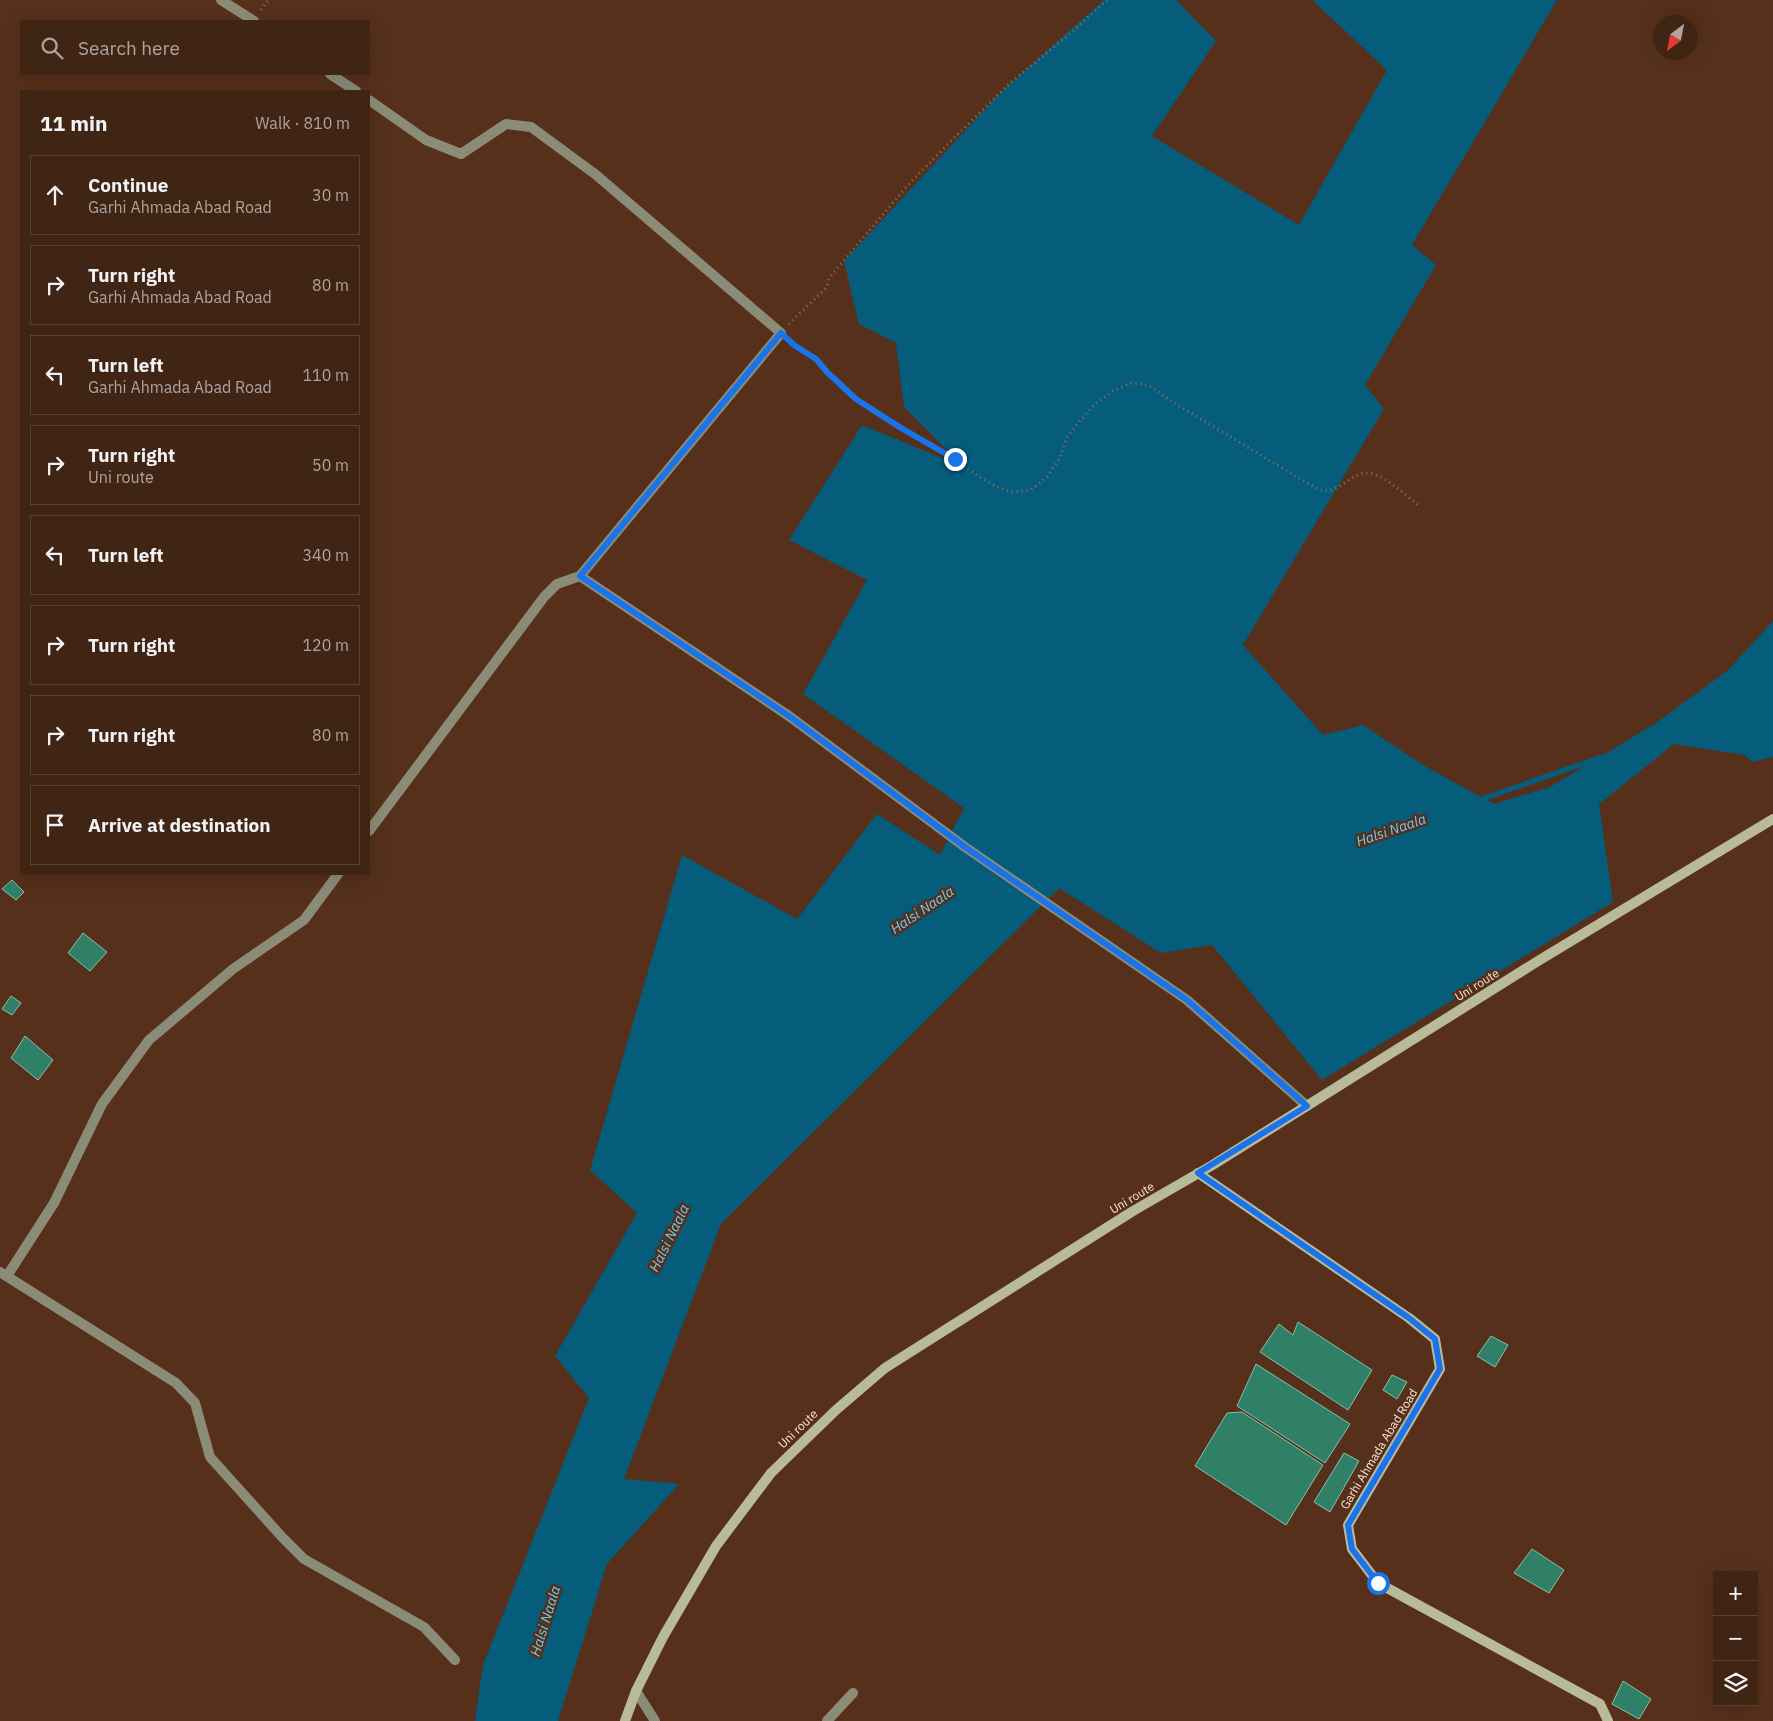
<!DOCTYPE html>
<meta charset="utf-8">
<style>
body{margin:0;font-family:"IBM Plex Sans",sans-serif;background:#472c1d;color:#f1f3f6}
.controls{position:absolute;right:15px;bottom:15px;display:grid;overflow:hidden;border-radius:0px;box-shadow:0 5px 20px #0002}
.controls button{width:45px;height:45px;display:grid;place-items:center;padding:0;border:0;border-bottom:1px solid #594134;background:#402414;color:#f1f3f6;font:25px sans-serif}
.compass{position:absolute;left:1653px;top:15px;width:45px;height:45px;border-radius:50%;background:#402414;box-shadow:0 5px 20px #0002;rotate:212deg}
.stop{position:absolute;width:15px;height:15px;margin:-11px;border:4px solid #1a73e8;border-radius:50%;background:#fff}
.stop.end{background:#1a73e8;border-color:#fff;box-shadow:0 1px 5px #0008}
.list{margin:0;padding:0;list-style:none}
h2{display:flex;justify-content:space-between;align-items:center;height:65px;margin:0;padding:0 20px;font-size:21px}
h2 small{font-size:16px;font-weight:400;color:#aea4a0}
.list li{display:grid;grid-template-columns:32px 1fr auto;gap:15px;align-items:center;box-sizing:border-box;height:80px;margin:0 10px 10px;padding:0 10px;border:1px solid #594134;border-radius:0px}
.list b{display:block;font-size:19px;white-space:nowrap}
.list p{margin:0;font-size:16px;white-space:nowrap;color:#aea4a0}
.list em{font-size:16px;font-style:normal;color:#aea4a0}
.icon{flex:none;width:28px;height:28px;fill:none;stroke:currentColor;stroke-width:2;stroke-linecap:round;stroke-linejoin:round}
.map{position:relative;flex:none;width:1773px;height:1721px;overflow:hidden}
.search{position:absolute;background:#402414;box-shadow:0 5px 20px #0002;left:20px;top:20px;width:350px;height:55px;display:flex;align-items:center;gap:12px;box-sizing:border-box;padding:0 18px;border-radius:0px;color:#aea4a0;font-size:19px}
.panel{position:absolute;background:#402414;box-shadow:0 5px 20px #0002;left:20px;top:90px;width:350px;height:785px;border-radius:0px}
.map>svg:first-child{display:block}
</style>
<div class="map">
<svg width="1773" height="1721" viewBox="0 0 1773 1721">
<rect width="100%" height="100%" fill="#56301a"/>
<polygon fill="#055c7b" points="1104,0 1176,0 1216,41 1152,136 1299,225 1387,70 1314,2 1315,0 1557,0 1412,245 1436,265 1365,385 1384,409 1243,645 1323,735 1363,725 1423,765 1494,804 1550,787 1656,723 1727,671 1773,621 1773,757 1753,762 1744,755 1674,744 1599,804 1613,902 1322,1080 1212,945 1161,953 1059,888 721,1224 624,1479 679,1484 607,1564 558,1721 475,1721 483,1665 589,1398 555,1356 637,1213 590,1170 682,855 797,919 877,814 940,855 964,808 803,694 867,580 789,540 862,425 964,467 904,407 896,343 859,324 844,261 1001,92"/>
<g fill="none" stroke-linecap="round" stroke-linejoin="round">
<polyline stroke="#055c7b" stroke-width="5.5" points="1476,801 1602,757"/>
</g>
<g fill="#308068" stroke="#89c0ac">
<polygon points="12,880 24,892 16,900 2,889"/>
<polygon points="83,933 107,952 90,971 68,953"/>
<polygon points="11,996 21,1003 12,1015 2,1009"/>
<polygon points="25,1036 53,1060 38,1080 11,1058"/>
<polygon points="1298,1322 1372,1370 1348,1410 1260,1352 1279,1324 1293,1335"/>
<polygon points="1491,1336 1508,1345 1495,1367 1477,1356"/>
<polygon points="1256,1364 1350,1424 1325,1463 1237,1406"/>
<polygon points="1392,1375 1407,1382 1397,1399 1383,1390"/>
<polygon points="1242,1412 1323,1465 1286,1525 1195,1466 1227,1413"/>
<polygon points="1344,1453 1359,1461 1330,1512 1314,1502"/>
<polygon points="1532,1549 1564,1570 1549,1593 1514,1573"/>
<polygon points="1623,1681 1651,1699 1639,1719 1612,1704"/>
</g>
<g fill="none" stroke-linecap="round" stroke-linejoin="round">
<g stroke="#906f5b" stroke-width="3" stroke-dasharray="1 4" stroke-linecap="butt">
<polyline points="261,10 268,0"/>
<polyline points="789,324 825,289 827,286 829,278 908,185 954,138 1010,83 1073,31 1107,0"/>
<path d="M790,341L816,359L835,379L857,399L871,410L955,459L978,476L997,487L1013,492L1031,490L1047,477L1060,458L1067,437L1077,424L1094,405L1113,391L1130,383L1143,384L1152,387L1169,400L1319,490C1342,496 1353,465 1376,475C1390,480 1406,496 1418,505"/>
</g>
<g stroke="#8b8c78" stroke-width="10">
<polyline points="221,0 254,21"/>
<polyline points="330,74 356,91"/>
<polyline points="369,100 426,140 461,154 506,124 531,127 595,174 781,333 580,576 789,716 965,847 1187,1000 1307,1106"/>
<polyline points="369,831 544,597 557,584 580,576"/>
<polyline points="0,1272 176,1383 195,1403 210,1457 282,1537 304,1559 424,1627 455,1660"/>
<polyline points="7,1276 54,1203 102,1104 149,1040 233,969 304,920 338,874"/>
<polyline points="636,1691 655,1721"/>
<polyline points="827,1721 853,1693"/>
</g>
<g stroke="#b8ba9a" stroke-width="10">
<polyline points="1198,1173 1409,1318 1435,1339 1440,1369 1348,1525 1352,1549 1378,1583 1600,1704 1608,1721"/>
<polyline points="625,1721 636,1691 663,1637 716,1546 771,1473 836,1410 885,1368 1133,1211 1211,1166 1538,961 1773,819"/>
</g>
</g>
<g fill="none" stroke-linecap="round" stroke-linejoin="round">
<polyline stroke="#1a73e8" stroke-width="6" points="955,459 901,428 856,399 827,372 816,359 794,345 781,333 580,576 789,716 965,847 1187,1000 1307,1106 1198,1173 1409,1318 1435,1339 1440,1369 1348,1525 1352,1549 1378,1583"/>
</g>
<g text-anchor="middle" stroke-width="5" stroke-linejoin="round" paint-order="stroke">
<g font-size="12" fill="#fde5d7" stroke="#56301a">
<text transform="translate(1477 985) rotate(-32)" y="4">Uni route</text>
<text transform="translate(1132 1198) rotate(-31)" y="4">Uni route</text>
<text transform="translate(798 1429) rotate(-44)" y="4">Uni route</text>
<text transform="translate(1379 1449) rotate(-59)" y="4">Garhi Ahmada Abad Road</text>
</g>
<g font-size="14" font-style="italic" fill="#6ecffb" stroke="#56301a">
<text transform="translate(1391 830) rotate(-19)" y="5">Halsi Naala</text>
<text transform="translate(922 910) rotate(-34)" y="5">Halsi Naala</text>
<text transform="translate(669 1238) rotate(-64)" y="5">Halsi Naala</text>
<text transform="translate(545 1621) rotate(-73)" y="5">Halsi Naala</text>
</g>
</g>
</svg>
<div class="controls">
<button>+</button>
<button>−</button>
<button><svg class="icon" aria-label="layers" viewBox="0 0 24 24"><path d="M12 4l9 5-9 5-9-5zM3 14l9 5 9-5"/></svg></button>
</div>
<svg class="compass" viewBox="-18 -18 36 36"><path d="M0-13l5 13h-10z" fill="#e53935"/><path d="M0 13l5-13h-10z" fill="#aea4a0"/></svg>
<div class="stop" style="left:1378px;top:1583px"></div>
<div class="stop end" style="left:955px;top:459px"></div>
<div class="search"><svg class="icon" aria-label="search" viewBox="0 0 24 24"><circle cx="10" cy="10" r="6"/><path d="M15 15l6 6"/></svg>Search here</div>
<section class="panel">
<h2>11 min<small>Walk · 810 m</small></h2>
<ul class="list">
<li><svg class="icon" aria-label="ahead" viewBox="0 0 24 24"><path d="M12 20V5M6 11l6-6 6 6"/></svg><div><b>Continue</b><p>Garhi Ahmada Abad Road</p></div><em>30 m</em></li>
<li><svg class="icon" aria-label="right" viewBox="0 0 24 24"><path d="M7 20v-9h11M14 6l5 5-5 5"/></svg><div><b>Turn right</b><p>Garhi Ahmada Abad Road</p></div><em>80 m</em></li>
<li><svg class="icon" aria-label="left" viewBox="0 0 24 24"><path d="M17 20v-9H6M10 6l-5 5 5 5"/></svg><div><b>Turn left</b><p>Garhi Ahmada Abad Road</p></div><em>110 m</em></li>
<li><svg class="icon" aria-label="right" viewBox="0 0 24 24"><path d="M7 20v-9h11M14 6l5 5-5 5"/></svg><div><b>Turn right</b><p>Uni route</p></div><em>50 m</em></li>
<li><svg class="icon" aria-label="left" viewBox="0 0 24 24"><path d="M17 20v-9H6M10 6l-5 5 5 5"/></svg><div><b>Turn left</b></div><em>340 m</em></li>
<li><svg class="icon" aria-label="right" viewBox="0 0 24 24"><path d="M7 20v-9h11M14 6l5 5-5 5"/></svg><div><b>Turn right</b></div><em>120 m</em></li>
<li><svg class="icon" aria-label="right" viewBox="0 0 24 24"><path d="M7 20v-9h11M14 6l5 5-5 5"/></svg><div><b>Turn right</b></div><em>80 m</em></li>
<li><svg class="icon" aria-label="arrive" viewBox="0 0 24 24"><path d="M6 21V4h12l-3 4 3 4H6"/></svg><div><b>Arrive at destination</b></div></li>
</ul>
</section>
</div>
